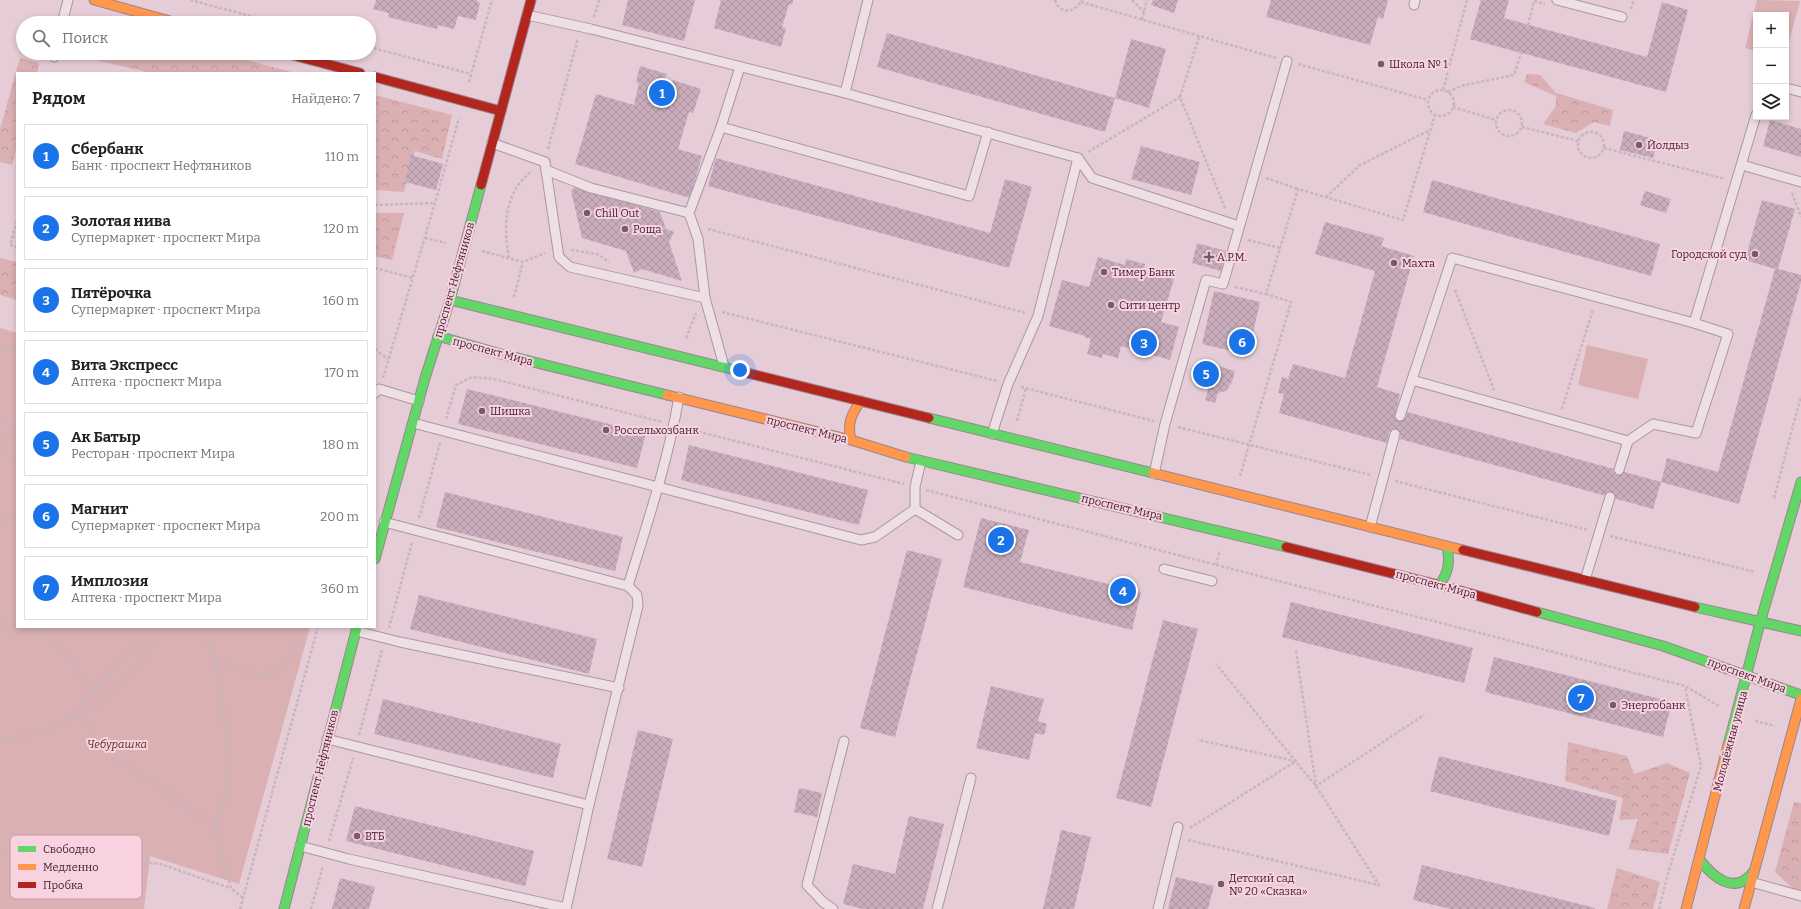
<!DOCTYPE html>
<html lang="ru">
<meta charset="utf-8">
<style>
body{margin:0;font-family:Bitter,serif;background:#f2f2f2;color:#222}
.controls{position:absolute;right:12px;top:12px;display:grid;overflow:hidden;border-radius:0px;box-shadow:0 2px 6px #0003}
.controls button{width:36px;height:36px;display:grid;place-items:center;padding:0;border:0;border-bottom:1px solid #e0e0e0;background:#fff;color:#222;font:20px sans-serif}
.you{position:absolute;left:740px;top:370px;width:14px;height:14px;margin:-10px;border:3px solid #fff;border-radius:50%;background:#1a73e8;box-shadow:0 0 0 6px #1a73e833}
.badge{display:grid;place-items:center;width:26px;height:26px;border-radius:50%;background:#1a73e8;color:#fff;font-size:13px;font-weight:700}
.pin{position:absolute;translate:-50% -50%;border:2px solid #fff;box-shadow:0 1px 4px #0006}
.list{margin:0;padding:0;list-style:none}
h2{display:flex;justify-content:space-between;align-items:center;height:52px;margin:0;padding:0 16px;font-size:17px}
h2 small{font-size:13px;font-weight:400;color:#767676}
.list li{display:grid;grid-template-columns:26px 1fr auto;gap:12px;align-items:center;box-sizing:border-box;height:64px;margin:0 8px 8px;padding:0 8px;border:1px solid #e0e0e0;border-radius:0px}
.list b{display:block;font-size:15px;white-space:nowrap}
.list p{margin:0;font-size:13px;white-space:nowrap;color:#767676}
.list em{font-size:13px;font-style:normal;color:#767676}
.icon{flex:none;width:22px;height:22px;fill:none;stroke:currentColor;stroke-width:2;stroke-linecap:round;stroke-linejoin:round}
.map{position:relative;flex:none;width:1801px;height:909px;overflow:hidden}
.search{position:absolute;background:#fff;box-shadow:0 2px 6px #0003;left:16px;top:16px;width:360px;height:44px;display:flex;align-items:center;gap:10px;box-sizing:border-box;padding:0 14px;border-radius:22px;color:#767676;font-size:15px}
.panel{position:absolute;background:#fff;box-shadow:0 2px 6px #0003;left:16px;top:72px;width:360px;height:556px;border-radius:0px}
.map>svg:first-child{display:block}
</style>
<div class="map">
<svg width="1801" height="909" viewBox="0 0 1801 909">
<defs>
<pattern id="forest-crowns" width="20" height="18" patternUnits="userSpaceOnUse"><rect width="20" height="18" fill="#dab0b2"/><path d="M2 6a3 3 0 1 1 6 0M12 15a3 3 0 1 1 6 0" fill="none" stroke="#bc9799"/></pattern>
<pattern id="building-cross-hatch" width="8" height="8" patternUnits="userSpaceOnUse"><rect width="8" height="8" fill="#caadbd"/><path d="M0 0l8 8M0 8l8-8" fill="none" stroke="#ae94a3"/></pattern>
</defs>
<rect width="100%" height="100%" fill="#e6ccd6"/>
<g fill="url(#forest-crowns)">
<polygon points="65,53 220,53 295,73 151,73"/>
<polygon points="20,58 39,63 37,73 17,73 17,145 12,165 0,162 0,129"/>
<polygon points="1527,74 1540,75 1556,93 1613,110 1610,126 1594,122 1576,133 1543,124 1556,106 1556,96 1524,82"/>
<polygon points="375,95 452,115 442,159 415,151 404,192 375,190"/>
<polygon points="375,213 404,213 392,260 375,256"/>
<polygon points="0,258 17,262 17,300 0,295"/>
<polygon points="1568,742 1627,756 1634,774 1667,763 1690,773 1668,854 1628,849 1638,819 1619,820 1623,798 1565,781"/>
<polygon points="1794,802 1801,803 1801,890 1793,889 1775,872"/>
<polygon points="1617,868 1660,882 1653,909 1607,909"/>
</g>
<g fill="#dab0b2">
<polygon points="1757,0 1800,1 1786,53 1786,15 1756,15 1756,51 1745,48"/>
<polygon points="0,328 17,333 17,627 310,627 239,884 150,856 144,909 0,909"/>
<polygon points="1587,345 1648,359 1638,399 1578,385"/>
</g>
<g fill="url(#building-cross-hatch)">
<polygon points="376,0 478,0 477,2 480,3 476,20 458,16 454,29 438,25 437,29 388,17 389,13 373,9"/>
<polygon points="628,0 695,0 684,41 622,25"/>
<polygon points="721,0 793,0 792,5 789,4 782,27 786,28 781,47 714,28"/>
<polygon points="1153,0 1178,0 1174,13 1151,5"/>
<polygon points="1271,0 1388,0 1383,19 1378,17 1370,45 1266,17"/>
<polygon points="1481,0 1509,0 1504,18 1647,57 1662,2 1688,10 1666,92 1470,39"/>
<polygon points="887,33 1115,98 1105,132 877,67"/>
<polygon points="1131,39 1166,49 1149,108 1115,98"/>
<polygon points="640,66 667,74 664,82 671,84 673,80 701,89 693,113 689,112 678,149 702,156 690,198 575,164 596,94 634,105 639,83 636,82"/>
<polygon points="1770,120 1801,129 1801,157 1763,146"/>
<polygon points="1624,131 1658,140 1653,158 1620,150"/>
<polygon points="1141,146 1200,162 1191,195 1131,179"/>
<polygon points="411,155 443,164 436,190 405,182"/>
<polygon points="716,158 990,233 1005,179 1032,187 1009,268 708,186"/>
<polygon points="1432,180 1660,244 1651,276 1423,212"/>
<polygon points="575,187 660,212 666,229 674,232 669,242 682,281 642,269 634,273 626,251 582,238 571,191"/>
<polygon points="1645,191 1671,199 1666,213 1640,205"/>
<polygon points="1762,200 1795,209 1778,269 1801,275 1801,282 1739,504 1661,482 1667,458 1718,472 1775,269 1745,260"/>
<polygon points="1325,222 1384,238 1381,246 1414,256 1377,387 1400,394 1395,415 1406,418 1407,412 1661,482 1653,509 1400,439 1401,435 1389,432 1387,443 1279,413 1284,394 1278,393 1282,377 1288,379 1293,364 1345,378 1375,271 1315,254"/>
<polygon points="1197,243 1226,251 1221,271 1192,263"/>
<polygon points="1098,257 1125,265 1126,259 1145,264 1143,270 1174,279 1161,322 1179,327 1170,360 1121,346 1118,358 1103,354 1102,358 1087,354 1091,338 1085,338 1085,336 1049,326 1062,280 1089,287"/>
<polygon points="1214,291 1260,302 1248,355 1202,344"/>
<polygon points="1205,362 1235,371 1232,382 1226,391 1218,393 1215,403 1205,400 1208,390 1201,383"/>
<polygon points="467,389 646,433 637,468 458,424"/>
<polygon points="689,445 868,490 859,525 681,480"/>
<polygon points="445,492 623,537 615,571 436,527"/>
<polygon points="981,518 1029,530 1020,562 1141,592 1132,630 963,587"/>
<polygon points="907,550 942,559 895,737 860,728"/>
<polygon points="419,595 597,639 589,674 410,629"/>
<polygon points="1291,602 1473,648 1464,683 1282,637"/>
<polygon points="1163,620 1198,629 1151,807 1116,798"/>
<polygon points="1494,657 1672,702 1663,737 1485,692"/>
<polygon points="991,686 1044,699 1038,721 1047,724 1044,735 1035,733 1029,760 976,748"/>
<polygon points="383,699 561,744 553,778 374,734"/>
<polygon points="638,730 673,739 642,867 607,859"/>
<polygon points="1439,756 1617,801 1609,836 1430,791"/>
<polygon points="799,788 822,793 817,817 794,812"/>
<polygon points="355,806 534,851 525,886 346,841"/>
<polygon points="909,816 944,824 923,909 863,909 843,904 853,864 895,874"/>
<polygon points="1061,830 1091,837 1074,909 1043,909"/>
<polygon points="1422,865 1595,908 1595,909 1450,909 1413,900"/>
<polygon points="1176,877 1214,886 1208,909 1168,909"/>
<polygon points="340,878 375,887 369,909 332,909"/>
</g>
<g fill="none" stroke-linecap="round" stroke-linejoin="round">
<defs>
<g id="lane">
<polyline points="1557,0 1622,17"/>
<polyline points="1414,5 1415,0"/>
<polyline points="527,15 591,29 845,93 1078,158 1092,178 1239,226"/>
<polyline points="62,23 68,0"/>
<polyline points="54,57 55,53"/>
<polyline points="1786,88 1801,92"/>
<polyline points="845,93 868,0"/>
<polyline points="721,127 969,196 988,132"/>
<polyline points="492,143 545,162 546,170 591,188 689,213 721,127 740,67"/>
<polyline points="1742,165 1801,182"/>
<polyline points="546,170 559,257 570,267 705,298"/>
<polyline points="689,213 698,239 705,298 724,366"/>
<polyline points="1694,323 1756,115"/>
<polyline points="375,393 379,389 419,401"/>
<polyline points="1400,416 1452,258 1694,323 1728,334 1696,433 1653,424 1628,441 1412,380"/>
<polyline points="413,423 861,540 875,537 915,509 915,487 921,461"/>
<polyline points="992,434 1008,384 1038,316 1078,158"/>
<polyline points="1619,470 1628,441"/>
<polyline points="1154,474 1165,424 1206,280 1223,284 1287,61"/>
<polyline points="915,509 958,535"/>
<polyline points="384,522 628,586"/>
<polyline points="1370,527 1395,434"/>
<polyline points="1164,569 1212,581"/>
<polyline points="1585,580 1610,497"/>
<polyline points="356,631 400,642 619,688"/>
<polyline points="327,739 589,805"/>
<polyline points="300,846 349,859 566,908"/>
<polyline points="1751,882 1801,896"/>
<path d="M566,909L589,805L638,606L637,595L628,586C647,524 668,461 679,397"/>
<polyline points="833,909 823,902 807,885 844,741"/>
<polyline points="937,909 971,778"/>
<polyline points="1158,909 1178,827"/>
</g>
<g id="fast">
<polyline points="450,300 743,372"/>
<polyline points="438,336 501,354 667,395"/>
<polyline points="929,418 1153,473"/>
<polyline points="906,457 1286,547"/>
<polyline points="375,559 425,378 450,300 481,185"/>
<path d="M1439,585C1449,573 1450,561 1447,546"/>
<polyline points="1695,607 1801,631"/>
<polyline points="1537,612 1663,646 1801,695"/>
<polyline points="1728,745 1760,623 1801,482"/>
<path d="M1699,859C1713,877 1735,897 1754,871"/>
<polyline points="284,909 357,627"/>
</g>
<g id="slow">
<polyline points="94,0 177,23"/>
<polyline points="667,395 851,440 906,457"/>
<path d="M851,440C847,424 851,414 861,401"/>
<polyline points="1153,473 1463,550"/>
<polyline points="1686,909 1728,745"/>
<polyline points="1744,909 1801,699"/>
</g>
<g id="jam">
<polyline points="285,53 360,73"/>
<polyline points="375,77 501,111"/>
<polyline points="481,185 531,0"/>
<polyline points="743,372 929,418"/>
<polyline points="1286,547 1439,585 1537,612"/>
<polyline points="1463,550 1695,607"/>
</g>
</defs>
<use href="#lane" stroke="#ac96a0" stroke-width="11"/>
<use href="#fast" stroke="#9b8690" stroke-width="11"/>
<use href="#slow" stroke="#9b8690" stroke-width="11"/>
<use href="#jam" stroke="#9b8690" stroke-width="11"/>
<g stroke="#c7b6bc" stroke-width="2.5" stroke-dasharray="3 2" stroke-linecap="butt">
<polyline points="190,0 277,23"/>
<path d="M1055,0C1059,14 1076,14 1081,0"/>
<polyline points="1132,0 1144,12"/>
<polyline points="1081,2 1276,58"/>
<polyline points="1631,9 1634,0"/>
<polyline points="594,17 599,0"/>
<polyline points="1142,20 1147,0"/>
<polyline points="1528,25 1534,1 1545,4"/>
<polyline points="1199,37 1180,97 1225,208"/>
<polyline points="369,47 471,74"/>
<polyline points="1298,64 1428,100"/>
<polyline points="469,82 492,0"/>
<circle cx="1441" cy="103" r="13"/>
<polyline points="1443,90 1467,0"/>
<polyline points="1448,92 1461,86 1514,75 1521,53"/>
<polyline points="1453,107 1496,120"/>
<circle cx="1509" cy="123" r="13"/>
<polyline points="1522,127 1578,141"/>
<circle cx="1591" cy="145" r="13"/>
<polyline points="1604,148 1725,179"/>
<polyline points="548,149 578,38"/>
<polyline points="1088,152 1180,97"/>
<polyline points="1266,178 1298,189"/>
<polyline points="1792,193 1801,217"/>
<polyline points="1326,197 1360,165 1430,130"/>
<polyline points="375,205 435,203"/>
<polyline points="17,221 10,245 17,247"/>
<polyline points="708,229 1026,313"/>
<polyline points="425,238 446,243"/>
<polyline points="1248,240 1280,248"/>
<polyline points="571,250 597,254 609,262"/>
<polyline points="482,251 523,262 545,253"/>
<path d="M509,258C503,227 504,192 532,171"/>
<polyline points="375,268 413,278"/>
<polyline points="1235,287 1266,294"/>
<polyline points="1455,290 1494,390"/>
<polyline points="514,297 523,262"/>
<polyline points="722,312 997,381"/>
<polyline points="686,338 696,313"/>
<polyline points="0,347 17,351"/>
<polyline points="375,349 388,359"/>
<polyline points="383,378 437,196 459,118"/>
<polyline points="1021,387 1154,421"/>
<polyline points="1562,409 1593,309"/>
<polyline points="446,419 456,385 472,377 494,379 662,422"/>
<polyline points="0,421 17,425"/>
<polyline points="1017,421 1026,388"/>
<polyline points="1178,427 1371,475"/>
<polyline points="684,428 904,484"/>
<polyline points="0,440 17,429"/>
<polyline points="0,446 17,463"/>
<polyline points="1240,476 1291,302 1266,294 1298,189 1403,220 1435,115"/>
<polyline points="1395,481 1588,530"/>
<polyline points="926,490 1685,686 1719,706"/>
<polyline points="1774,498 1801,396"/>
<polyline points="419,518 440,443"/>
<polyline points="0,522 17,515"/>
<polyline points="1610,536 1755,572"/>
<polyline points="1216,565 1220,550"/>
<polyline points="0,622 17,627"/>
<polyline points="18,627 45,637 64,649 91,694"/>
<polyline points="203,627 215,658 223,707 229,762 226,792 217,818 216,833 219,848 231,888 243,898"/>
<polyline points="389,628 412,542"/>
<polyline points="1296,651 1316,786 1424,715"/>
<path d="M215,658C228,665 240,671 254,673C283,676 300,654 301,627"/>
<polyline points="82,713 98,742 108,754 172,795 190,812 199,816 217,818"/>
<polyline points="70,718 149,627"/>
<polyline points="1755,721 1775,726"/>
<polyline points="359,735 382,650"/>
<path d="M0,739C70,735 131,687 163,627"/>
<polyline points="1190,828 1296,761 1198,740"/>
<polyline points="1188,840 1379,885 1316,786 1216,664"/>
<polyline points="329,841 353,758"/>
<polyline points="0,850 11,852 95,857 160,864 230,888"/>
<polyline points="1795,882 1801,862"/>
<polyline points="240,909 318,627"/>
<polyline points="311,909 323,866"/>
<polyline points="1659,909 1669,870 1701,766 1685,687"/>
</g>
<use href="#lane" stroke="#eedfe4" stroke-width="9"/>
<use href="#fast" stroke="#63d668" stroke-width="9"/>
<use href="#slow" stroke="#ff974d" stroke-width="9"/>
<use href="#jam" stroke="#b3261e" stroke-width="9"/>
</g>
<g fill="#785a69" stroke="#f8d3df" stroke-width="1.5">
<circle cx="1381" cy="64" r="4"/>
<circle cx="1639" cy="145" r="4"/>
<circle cx="587" cy="213" r="4"/>
<circle cx="625" cy="229" r="4"/>
<circle cx="1755" cy="254" r="4"/>
<path d="M1207 251h4v4h4v4h-4v4h-4v-4h-4v-4h4z"/>
<circle cx="1394" cy="263" r="4"/>
<circle cx="1104" cy="272" r="4"/>
<circle cx="1111" cy="305" r="4"/>
<circle cx="482" cy="411" r="4"/>
<circle cx="606" cy="430" r="4"/>
<circle cx="1613" cy="705" r="4"/>
<circle cx="357" cy="836" r="4"/>
<circle cx="1221" cy="884" r="4"/>
</g>
<g text-anchor="middle" stroke-width="4" stroke-linejoin="round" paint-order="stroke">
<g font-size="11" fill="#3c1d2e" stroke="#f8d3df" text-anchor="start">
<text x="1389" y="68">Школа № 1</text>
<text x="1647" y="149">Йолдыз</text>
<text x="595" y="217">Chill Out</text>
<text x="633" y="233">Роща</text>
<text x="1747" y="258" text-anchor="end">Городской суд</text>
<text x="1217" y="261">А.Р.М.</text>
<text x="1402" y="267">Махта</text>
<text x="1112" y="276">Тимер Банк</text>
<text x="1119" y="309">Сити центр</text>
<text x="490" y="415">Шишка</text>
<text x="614" y="434">Россельхозбанк</text>
<text x="1621" y="709">Энергобанк</text>
<text x="365" y="840">ВТБ</text>
<text x="1229" y="882">Детский сад<tspan x="1229" dy="13">№ 20 «Сказка»</tspan></text>
</g>
<g font-size="11" fill="#3c1d2e" stroke="#f8d3df">
<text transform="translate(454 280) rotate(-74)" y="4">проспект Нефтяников</text>
<text transform="translate(493 351) rotate(15)" y="4">проспект Мира</text>
<text transform="translate(807 429) rotate(14)" y="4">проспект Мира</text>
<text transform="translate(1122 507) rotate(13)" y="4">проспект Мира</text>
<text transform="translate(1436 584) rotate(15)" y="4">проспект Мира</text>
<text transform="translate(1747 675) rotate(20)" y="4">проспект Мира</text>
<text transform="translate(1730 741) rotate(-75)" y="4">Молодёжная улица</text>
<text transform="translate(320 768) rotate(-76)" y="4">проспект Нефтяников</text>
</g>
<g font-size="11" font-style="italic" fill="#5a2e22" stroke="#f8d3df">
<text x="117" y="748">Чебурашка</text>
</g>
</g>
<rect x="10" y="835" width="132" height="64" rx="6" fill="#f8d3df" stroke="#c09caa" stroke-width="1"/>
<rect x="18" y="846" width="18" height="6" fill="#63d668"/>
<rect x="18" y="864" width="18" height="6" fill="#ff974d"/>
<rect x="18" y="882" width="18" height="6" fill="#b3261e"/>
<g font-size="11" fill="#3c1d2e">
<text x="43" y="853">Свободно</text>
<text x="43" y="871">Медленно</text>
<text x="43" y="889">Пробка</text>
</g>
</svg>
<div class="controls">
<button>+</button>
<button>−</button>
<button><svg class="icon" aria-label="layers" viewBox="0 0 24 24"><path d="M12 4l9 5-9 5-9-5zM3 14l9 5 9-5"/></svg></button>
</div>
<div class="you"></div>
<div class="pin badge" style="left:662px;top:93px">1</div>
<div class="pin badge" style="left:1001px;top:540px">2</div>
<div class="pin badge" style="left:1144px;top:343px">3</div>
<div class="pin badge" style="left:1123px;top:591px">4</div>
<div class="pin badge" style="left:1206px;top:374px">5</div>
<div class="pin badge" style="left:1242px;top:342px">6</div>
<div class="pin badge" style="left:1581px;top:698px">7</div>
<div class="search"><svg class="icon" aria-label="search" viewBox="0 0 24 24"><circle cx="10" cy="10" r="6"/><path d="M15 15l6 6"/></svg>Поиск</div>
<section class="panel">
<h2>Рядом<small>Найдено: 7</small></h2>
<ul class="list">
<li><span class="badge">1</span><div><b>Сбербанк</b><p>Банк · проспект Нефтяников</p></div><em>110 m</em></li>
<li><span class="badge">2</span><div><b>Золотая нива</b><p>Супермаркет · проспект Мира</p></div><em>120 m</em></li>
<li><span class="badge">3</span><div><b>Пятёрочка</b><p>Супермаркет · проспект Мира</p></div><em>160 m</em></li>
<li><span class="badge">4</span><div><b>Вита Экспресс</b><p>Аптека · проспект Мира</p></div><em>170 m</em></li>
<li><span class="badge">5</span><div><b>Ак Батыр</b><p>Ресторан · проспект Мира</p></div><em>180 m</em></li>
<li><span class="badge">6</span><div><b>Магнит</b><p>Супермаркет · проспект Мира</p></div><em>200 m</em></li>
<li><span class="badge">7</span><div><b>Имплозия</b><p>Аптека · проспект Мира</p></div><em>360 m</em></li>
</ul>
</section>
</div>
